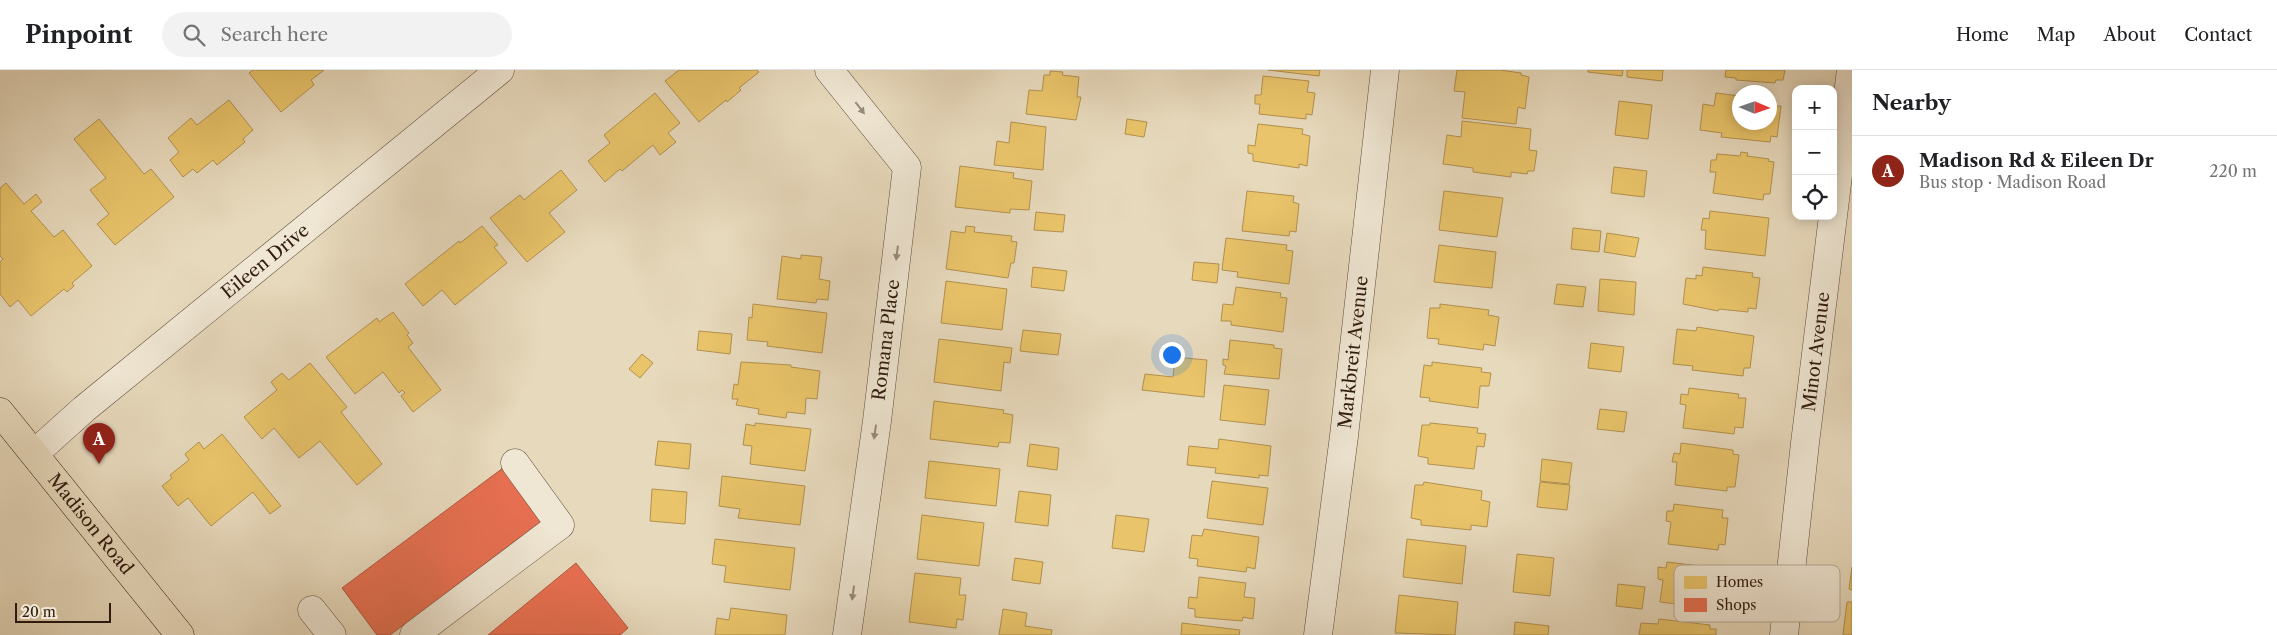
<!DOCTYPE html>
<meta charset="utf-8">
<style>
body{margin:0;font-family:"Libre Caslon Text",serif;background:#f2f2f2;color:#202124}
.controls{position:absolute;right:15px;top:15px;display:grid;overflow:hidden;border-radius:10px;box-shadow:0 2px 12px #0003}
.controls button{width:45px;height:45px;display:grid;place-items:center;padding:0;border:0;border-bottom:1px solid #e0e0e0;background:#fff;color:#202124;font:25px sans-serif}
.compass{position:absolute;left:1732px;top:15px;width:45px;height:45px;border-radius:50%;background:#fff;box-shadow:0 2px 12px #0003;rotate:92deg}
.scale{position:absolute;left:15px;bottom:12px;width:96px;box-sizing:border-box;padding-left:5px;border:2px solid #301b0f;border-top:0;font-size:14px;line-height:18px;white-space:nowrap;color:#301b0f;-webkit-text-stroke:4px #efe6d3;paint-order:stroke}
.you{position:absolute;left:1171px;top:284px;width:18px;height:18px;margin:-12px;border:4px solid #fff;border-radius:50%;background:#1a73e8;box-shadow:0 0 0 8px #1a73e833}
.badge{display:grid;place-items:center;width:32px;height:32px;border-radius:50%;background:#8f2418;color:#fff;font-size:16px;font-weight:700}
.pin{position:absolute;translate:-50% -41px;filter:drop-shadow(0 1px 2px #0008)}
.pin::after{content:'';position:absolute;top:26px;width:18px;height:15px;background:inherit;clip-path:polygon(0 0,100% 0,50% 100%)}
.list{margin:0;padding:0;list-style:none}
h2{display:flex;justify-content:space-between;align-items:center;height:65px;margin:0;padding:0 20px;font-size:21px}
h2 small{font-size:16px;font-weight:400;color:#757577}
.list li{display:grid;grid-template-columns:32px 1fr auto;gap:15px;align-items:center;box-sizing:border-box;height:70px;padding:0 20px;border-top:1px solid #e0e0e0}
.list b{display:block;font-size:19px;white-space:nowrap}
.list p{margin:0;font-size:16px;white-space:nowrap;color:#757577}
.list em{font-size:16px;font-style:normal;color:#757577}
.icon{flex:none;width:28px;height:28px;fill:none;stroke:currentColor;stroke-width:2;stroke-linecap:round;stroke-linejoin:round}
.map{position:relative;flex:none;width:1852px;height:565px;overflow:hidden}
header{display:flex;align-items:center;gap:30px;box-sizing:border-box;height:70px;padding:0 25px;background:#fff;border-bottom:1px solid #e0e0e0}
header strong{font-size:24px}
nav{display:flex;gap:28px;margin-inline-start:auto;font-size:18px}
.search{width:350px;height:45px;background:#f2f2f2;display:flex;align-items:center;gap:12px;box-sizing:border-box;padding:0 18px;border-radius:28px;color:#757577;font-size:19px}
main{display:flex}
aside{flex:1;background:#fff}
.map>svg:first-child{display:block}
</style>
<header>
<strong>Pinpoint</strong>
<div class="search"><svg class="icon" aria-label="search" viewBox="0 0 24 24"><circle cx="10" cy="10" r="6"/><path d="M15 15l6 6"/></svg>Search here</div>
<nav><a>Home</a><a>Map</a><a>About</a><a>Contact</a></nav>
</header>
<main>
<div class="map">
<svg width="1852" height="565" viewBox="0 0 1852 565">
<rect width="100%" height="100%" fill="#e7d9bc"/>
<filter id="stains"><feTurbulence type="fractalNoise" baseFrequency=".004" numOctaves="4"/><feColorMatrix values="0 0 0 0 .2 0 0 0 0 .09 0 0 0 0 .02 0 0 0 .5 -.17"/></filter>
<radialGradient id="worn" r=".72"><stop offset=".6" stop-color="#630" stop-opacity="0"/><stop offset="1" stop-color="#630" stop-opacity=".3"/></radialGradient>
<g fill="#e9c46a" stroke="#b2914f">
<polygon points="253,0 324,0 311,10 314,15 281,42 249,3"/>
<polygon points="679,0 757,0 759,2 739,18 741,20 727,32 726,30 699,52 665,11"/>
<polygon points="1268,0 1320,0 1319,6"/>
<polygon points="1457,0 1500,0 1521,3 1521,5 1529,7 1525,39 1518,37 1516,54 1462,48 1465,22 1454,21"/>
<polygon points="1588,0 1623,0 1622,6 1588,2"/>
<polygon points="1627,0 1663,0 1662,11 1627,7"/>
<polygon points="1726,0 1785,0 1783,10 1776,10 1775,13 1736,10 1736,8 1725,7"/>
<polygon points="1050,1 1063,2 1062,5 1079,7 1077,27 1081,27 1076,50 1026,44 1029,20 1042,21 1044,5 1050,5"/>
<polygon points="1263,6 1309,11 1307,22 1315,23 1312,45 1306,44 1306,49 1259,44 1260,34 1255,34 1255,25 1261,25"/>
<polygon points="655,23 680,53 668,63 676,72 660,85 653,75 622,101 620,99 605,112 588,91 610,73 604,65"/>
<polygon points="1716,23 1740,26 1740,52 1770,52 1770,29 1774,30 1774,36 1781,36 1777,67 1771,66 1770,72 1721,67 1722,63 1700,60 1703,34 1714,36"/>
<polygon points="229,30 253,60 243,69 245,72 217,95 213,90 197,103 193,99 183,107 170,90 179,82 168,68 191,48 197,55"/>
<polygon points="1619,31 1652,35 1648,69 1615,65"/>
<polygon points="99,49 144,104 151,99 174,127 115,175 97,154 109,144 90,120 106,108 74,69"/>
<polygon points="1127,49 1147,52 1144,67 1125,64"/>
<polygon points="1462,51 1531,59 1529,80 1537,81 1534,101 1528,101 1527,104 1511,102 1511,107 1473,102 1473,98 1443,94 1447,65 1461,67"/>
<polygon points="1011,52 1046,57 1043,100 994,95 997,71 1009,73"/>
<polygon points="1258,54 1303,59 1302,64 1310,66 1307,96 1299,94 1299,98 1253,91 1253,84 1248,83 1248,75 1255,76"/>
<polygon points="1741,82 1748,83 1747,86 1769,89 1768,91 1774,92 1770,124 1764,124 1763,130 1713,123 1716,102 1710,102 1711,90 1716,90 1717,84 1740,86"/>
<polygon points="960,96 1014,103 1013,108 1032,111 1029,140 1010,139 1010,143 955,137"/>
<polygon points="1614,97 1647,101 1644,127 1611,123"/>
<polygon points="561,100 577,120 549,143 565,162 527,192 490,148 520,125 524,130"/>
<polygon points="6,113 24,134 36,124 42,132 31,141 54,167 63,160 92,196 72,213 74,216 67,222 64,219 31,246 18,230 10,237 0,224 0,192 3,189 0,186 0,118"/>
<polygon points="1247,121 1294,126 1293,132 1299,134 1296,162 1290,161 1289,166 1242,161"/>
<polygon points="1444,121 1503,128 1497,167 1439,160"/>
<polygon points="1710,141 1769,148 1765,186 1705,179 1706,160 1701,160 1703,148 1709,149"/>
<polygon points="1036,142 1065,145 1063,162 1034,160"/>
<polygon points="482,156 498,175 494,177 507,193 455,235 442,220 423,236 405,214 459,171 460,173"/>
<polygon points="966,156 975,157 974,162 1012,166 1011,171 1017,172 1014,193 1011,193 1008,208 946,199 951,161 965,163"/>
<polygon points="1573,158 1601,161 1599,182 1571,179"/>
<polygon points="1607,163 1639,168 1635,187 1604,182"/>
<polygon points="1226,168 1287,175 1286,180 1293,181 1289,214 1237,207 1238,202 1222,200"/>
<polygon points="1439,175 1496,182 1492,218 1434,212"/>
<polygon points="801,185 822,187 819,209 830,211 828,230 817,229 816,233 777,229 782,186 801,189"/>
<polygon points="1194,192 1219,194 1217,213 1192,210"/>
<polygon points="1033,197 1067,201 1064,221 1031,217"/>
<polygon points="1703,197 1753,203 1752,207 1760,208 1756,239 1748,238 1748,242 1719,239 1718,241 1683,234 1686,208 1696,209 1696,205 1702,206"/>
<polygon points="1600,209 1636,212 1634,245 1598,241"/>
<polygon points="946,211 1007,219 1002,260 941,253"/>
<polygon points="1557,214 1586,217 1583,237 1554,234"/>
<polygon points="1236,217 1281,223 1280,227 1287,228 1283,262 1231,255 1231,251 1221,251 1223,234 1233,235"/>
<polygon points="753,234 827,243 822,283 767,276 768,272 747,270 749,247 752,248"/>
<polygon points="1440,234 1489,240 1488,245 1499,247 1495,276 1484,274 1483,280 1438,274 1439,269 1427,268 1430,238 1440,238"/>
<polygon points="393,242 409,263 407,265 413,273 408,277 441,320 413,342 401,326 405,323 402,320 399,323 383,302 355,324 326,287 377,248 379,252"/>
<polygon points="1697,257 1754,266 1750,298 1744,298 1743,306 1692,300 1693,296 1673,294 1677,259 1696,261"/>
<polygon points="1023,260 1061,264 1058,285 1020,281"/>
<polygon points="699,261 732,264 730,284 697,280"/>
<polygon points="939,269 1012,278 1010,293 1004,292 1001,321 934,312"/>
<polygon points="1230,270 1274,275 1274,278 1282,279 1279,309 1224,304 1226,296 1223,295 1223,289 1228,290"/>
<polygon points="1591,273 1624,277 1621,302 1588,298"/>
<polygon points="642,284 653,293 640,308 629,299"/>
<polygon points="1175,287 1207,290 1204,327 1142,320 1145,304 1173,307"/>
<polygon points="741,292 791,295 791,297 820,301 817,329 806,328 805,344 787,342 786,348 758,344 759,339 736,335 738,329 732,329 734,314 738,315"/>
<polygon points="1432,292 1482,298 1481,302 1491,303 1489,316 1480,316 1478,338 1429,331 1430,328 1420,327 1424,295 1432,296"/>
<polygon points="310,293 347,337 341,342 382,394 357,415 320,371 299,388 274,358 262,369 244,347 277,320 271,312 282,303 289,310"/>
<polygon points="1224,315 1269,320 1265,355 1220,350"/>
<polygon points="1689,318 1739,324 1738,328 1746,328 1743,358 1735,357 1734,364 1683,358 1686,335 1680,334 1681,324 1688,325"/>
<polygon points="934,331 1004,340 1003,343 1013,345 1010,373 999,372 998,377 930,369"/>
<polygon points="1600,339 1627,342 1624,362 1597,359"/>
<polygon points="755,353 811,359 805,401 750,394 752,376 743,375 746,354 755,356"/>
<polygon points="1430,353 1478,358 1477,363 1486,364 1484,377 1477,376 1474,399 1428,394 1428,388 1418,386 1422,355 1430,355"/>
<polygon points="222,364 281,436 270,444 253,422 211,456 188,428 178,436 162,416 172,408 170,405 189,390 185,384 199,372 204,379"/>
<polygon points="1219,369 1271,376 1268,406 1259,405 1259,408 1215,403 1216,398 1187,395 1189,376 1218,379"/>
<polygon points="658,371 691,374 689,399 655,395"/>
<polygon points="1681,373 1733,380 1733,384 1739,385 1735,417 1727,417 1727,421 1675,415 1677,392 1672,392 1674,383 1680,384"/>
<polygon points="1030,374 1059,378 1057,400 1027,396"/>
<polygon points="1542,389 1572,393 1569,414 1540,411"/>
<polygon points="929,391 1000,399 996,436 925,428"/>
<polygon points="722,406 805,416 800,455 738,448 740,439 719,436"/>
<polygon points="1212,411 1268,418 1263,455 1207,448"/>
<polygon points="1424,412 1482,421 1481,430 1490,432 1487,457 1471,455 1471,460 1421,455 1421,450 1411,448 1415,415 1423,415"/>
<polygon points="1540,412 1570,415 1567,440 1537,437"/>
<polygon points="652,419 687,422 685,454 650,451"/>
<polygon points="1019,421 1051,425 1048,456 1015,452"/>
<polygon points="1674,434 1723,440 1722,448 1728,448 1725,475 1719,474 1718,480 1668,474 1671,452 1666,451 1667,441 1673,441"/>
<polygon points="922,445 984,453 979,496 917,489"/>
<polygon points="1116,445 1149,449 1144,482 1112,478"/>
<polygon points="1204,459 1259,467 1255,499 1247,497 1246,502 1197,496 1198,489 1189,488 1192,465 1202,466"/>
<polygon points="715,469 795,478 790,520 724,512 726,496 712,494"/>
<polygon points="1407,469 1466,476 1462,514 1403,507"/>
<polygon points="1517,484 1554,488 1550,526 1513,522"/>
<polygon points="1015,488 1043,492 1040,514 1012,510"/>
<polygon points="1667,492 1716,498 1716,501 1723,502 1719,535 1711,534 1711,538 1660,532 1663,510 1658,509 1658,497 1666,498"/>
<polygon points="1852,497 1852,520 1849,519"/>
<polygon points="915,503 961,508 959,525 966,525 963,550 957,549 956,558 909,552"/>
<polygon points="1199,507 1246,513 1244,527 1255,528 1253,549 1243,547 1242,551 1195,547 1195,539 1188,538 1189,527 1197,528"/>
<polygon points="1618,514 1645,517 1642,539 1616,536"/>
<polygon points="1399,525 1458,532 1455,565 1395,563"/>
<polygon points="1847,532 1852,532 1852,565 1843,565"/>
<polygon points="731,538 787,545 785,565 715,565 717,548 729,550"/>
<polygon points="1003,539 1027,543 1025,556 1052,560 1051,565 999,565"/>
<polygon points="1659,549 1710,555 1710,559 1716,559 1716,565 1639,565 1641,553 1658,554"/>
<polygon points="1515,552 1549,556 1548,565 1514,565"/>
<polygon points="1182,553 1240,560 1239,565 1181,565"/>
</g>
<g fill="#e76f51" stroke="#b0563d">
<polygon points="503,398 542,452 390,565 377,565 342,518"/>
<polygon points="576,493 628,558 620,565 488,565"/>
</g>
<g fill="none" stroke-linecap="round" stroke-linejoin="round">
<defs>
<g id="minor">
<polyline points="829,0 907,97 877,351 847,565"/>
<path id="s1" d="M34,384L84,339L500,0"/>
<polyline points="312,540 332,565"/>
<polyline points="414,565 560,455 515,393"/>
<path id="s2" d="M1318,565L1344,366L1385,0"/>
<path id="s3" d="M1784,565L1805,373L1851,0"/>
</g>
<g id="major">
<path id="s4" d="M0,342L180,565"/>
</g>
</defs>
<use href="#minor" stroke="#5e4a3a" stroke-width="29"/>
<use href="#major" stroke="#301b0f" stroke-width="29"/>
<use href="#minor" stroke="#efe6d3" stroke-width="28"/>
<use href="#major" stroke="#e7d9bc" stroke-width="28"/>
</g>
<defs><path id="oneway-solid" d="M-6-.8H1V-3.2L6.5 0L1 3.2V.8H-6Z" transform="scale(1.25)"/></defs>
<g fill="#998b7b">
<use href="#oneway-solid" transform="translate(860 38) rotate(52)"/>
<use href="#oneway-solid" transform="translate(897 183) rotate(97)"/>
<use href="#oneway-solid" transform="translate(875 362) rotate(98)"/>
<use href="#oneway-solid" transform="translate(853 523) rotate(98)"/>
</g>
<g text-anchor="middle" stroke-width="5" stroke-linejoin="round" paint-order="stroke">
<g font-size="18" fill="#301b0f" stroke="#efe6d3">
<text dy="6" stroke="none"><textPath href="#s1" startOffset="301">Eileen Drive</textPath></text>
<text transform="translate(886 270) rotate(-83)" y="6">Romana Place</text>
<text dy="6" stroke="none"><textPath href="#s3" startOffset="285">Minot Avenue</textPath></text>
<text dy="6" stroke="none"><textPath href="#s2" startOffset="285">Markbreit Avenue</textPath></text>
<text dy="6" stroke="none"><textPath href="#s4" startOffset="144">Madison Road</textPath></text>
</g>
</g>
<rect x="1674" y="495" width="166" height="57" rx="8" fill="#efe6d3" stroke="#b6a998" stroke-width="1"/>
<rect x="1684" y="506" width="23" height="13" fill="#e9c46a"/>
<rect x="1684" y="528" width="23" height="14" fill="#e76f51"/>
<g font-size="14" fill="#301b0f">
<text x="1716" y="517">Homes</text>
<text x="1716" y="540">Shops</text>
</g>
<rect width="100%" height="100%" filter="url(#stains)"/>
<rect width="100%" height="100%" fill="url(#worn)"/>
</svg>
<div class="controls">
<button>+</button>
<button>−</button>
<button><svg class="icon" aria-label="locate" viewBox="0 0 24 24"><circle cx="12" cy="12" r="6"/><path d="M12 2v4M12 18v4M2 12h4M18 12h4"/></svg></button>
</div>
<svg class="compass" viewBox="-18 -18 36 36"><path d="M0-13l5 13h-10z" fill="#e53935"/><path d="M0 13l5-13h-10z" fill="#757577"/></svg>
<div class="scale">20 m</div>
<div class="you"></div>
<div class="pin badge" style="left:99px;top:394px">A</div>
</div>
<aside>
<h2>Nearby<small></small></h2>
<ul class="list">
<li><span class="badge">A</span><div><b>Madison Rd &amp; Eileen Dr</b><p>Bus stop · Madison Road</p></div><em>220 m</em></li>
</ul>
</aside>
</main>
